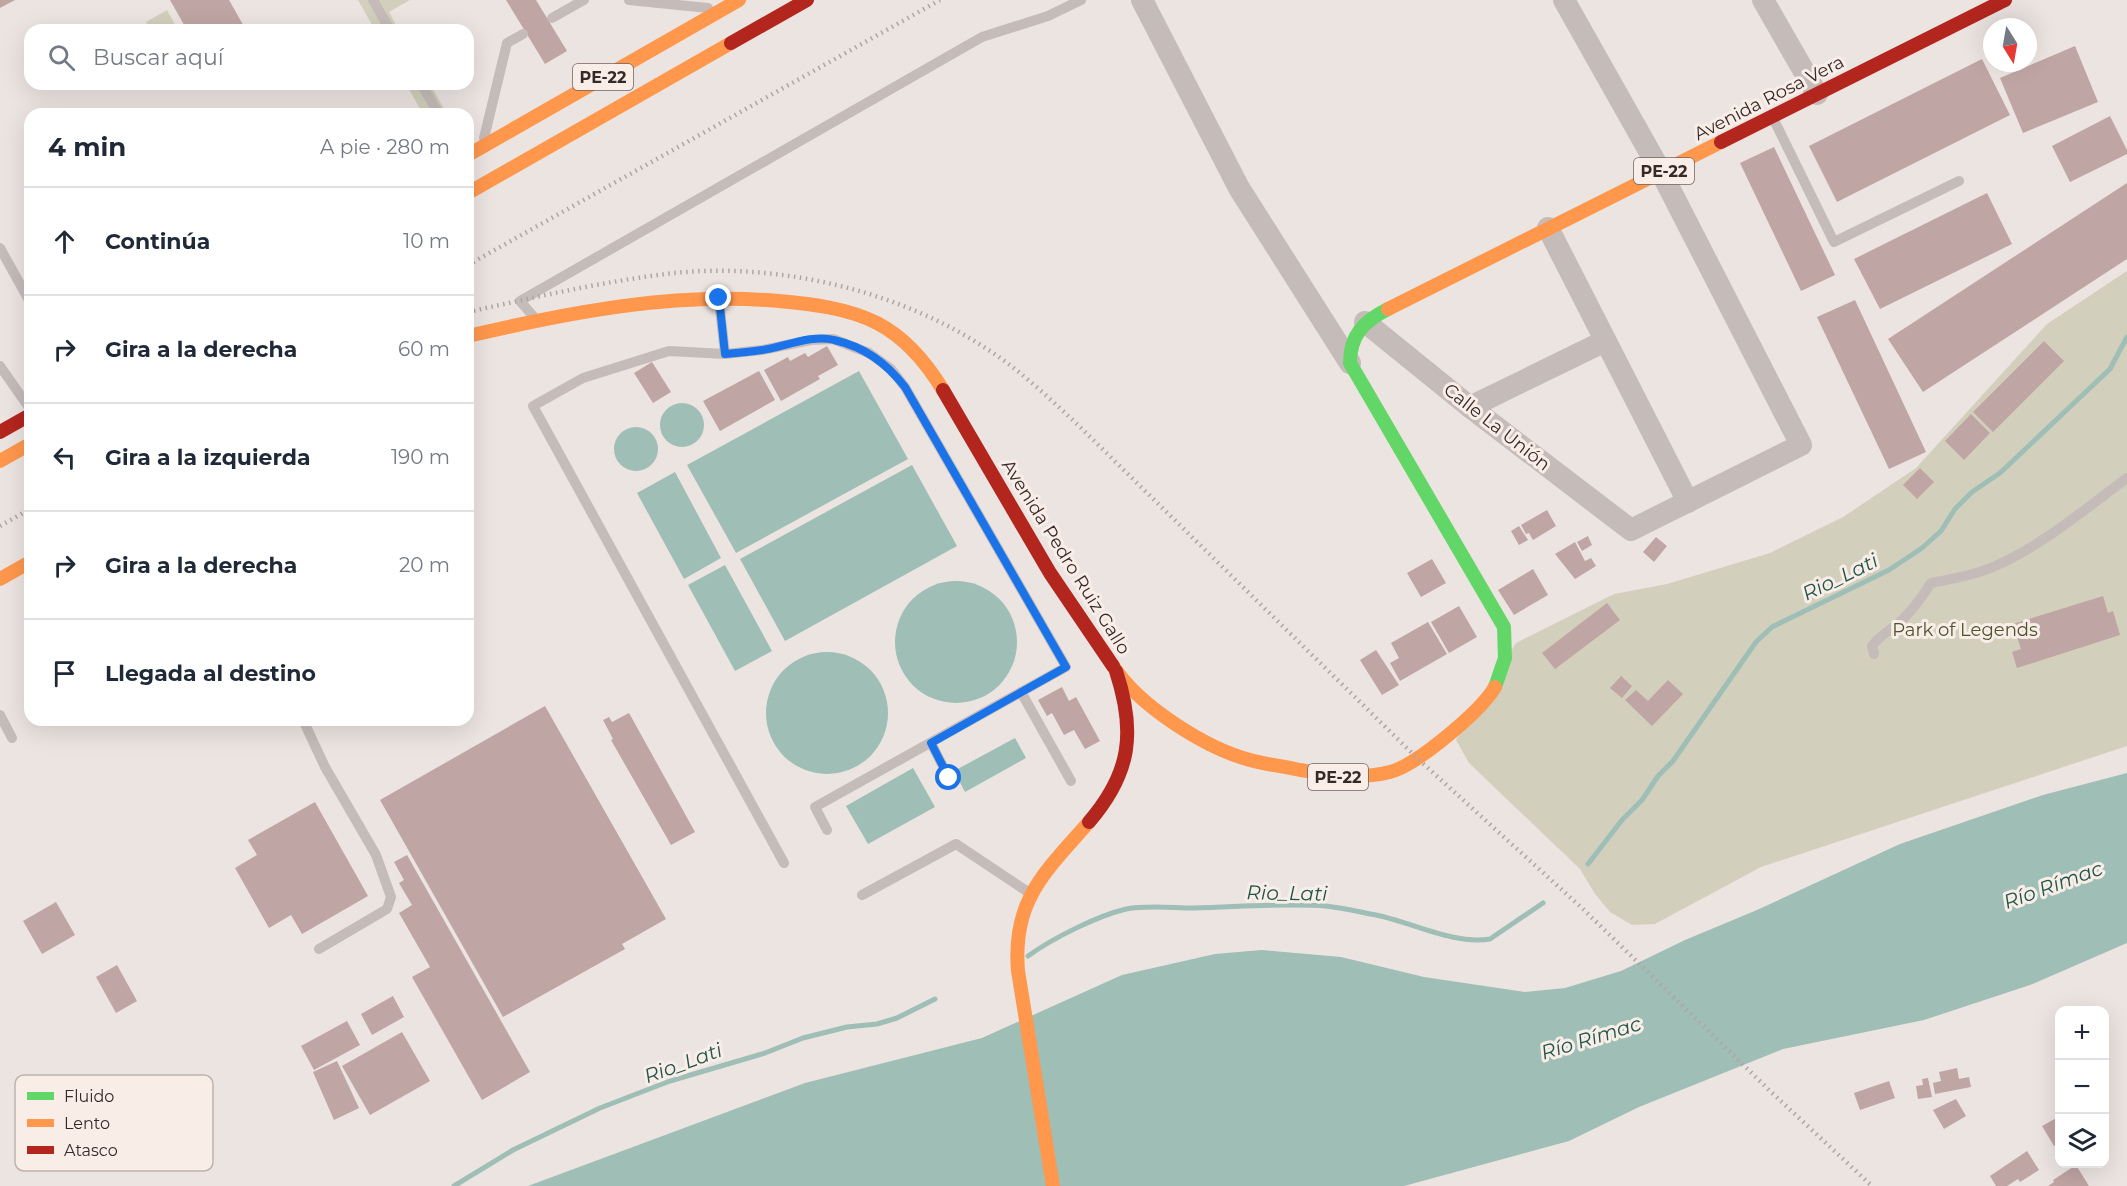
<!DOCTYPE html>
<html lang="es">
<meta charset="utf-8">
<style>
body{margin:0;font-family:Montserrat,sans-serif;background:#f2f2f3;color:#1f2937}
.controls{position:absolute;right:18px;bottom:18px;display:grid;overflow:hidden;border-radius:12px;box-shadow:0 6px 24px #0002}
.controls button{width:54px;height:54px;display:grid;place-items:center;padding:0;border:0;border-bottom:2px solid #e0e1e3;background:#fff;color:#1f2937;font:30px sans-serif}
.compass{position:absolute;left:1983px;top:18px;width:54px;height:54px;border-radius:50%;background:#fff;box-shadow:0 6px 24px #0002;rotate:169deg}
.stop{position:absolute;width:18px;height:18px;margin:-14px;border:4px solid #1a73e8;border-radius:50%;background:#fff}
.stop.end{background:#1a73e8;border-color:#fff;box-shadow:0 2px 6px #0008}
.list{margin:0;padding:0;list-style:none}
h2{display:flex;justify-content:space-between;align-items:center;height:78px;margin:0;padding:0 24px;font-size:26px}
h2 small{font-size:20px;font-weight:400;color:#747a83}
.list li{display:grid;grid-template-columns:39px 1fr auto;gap:18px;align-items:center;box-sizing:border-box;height:108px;padding:0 24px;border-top:2px solid #e0e1e3}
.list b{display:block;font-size:22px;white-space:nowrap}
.list em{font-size:20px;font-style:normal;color:#747a83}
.icon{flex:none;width:33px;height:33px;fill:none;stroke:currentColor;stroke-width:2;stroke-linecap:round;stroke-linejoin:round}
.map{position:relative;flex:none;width:2127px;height:1186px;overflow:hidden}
.search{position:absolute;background:#fff;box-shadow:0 6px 24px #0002;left:24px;top:24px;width:450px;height:66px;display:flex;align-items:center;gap:15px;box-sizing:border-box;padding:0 21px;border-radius:18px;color:#747a83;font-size:22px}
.panel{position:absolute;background:#fff;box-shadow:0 6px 24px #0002;left:24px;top:108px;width:450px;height:618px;border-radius:18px}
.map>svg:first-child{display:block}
</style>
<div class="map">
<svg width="2127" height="1186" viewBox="0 0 2127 1186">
<rect width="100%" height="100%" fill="#ece4e1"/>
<g fill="#d2d0bc">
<polygon points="358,0 410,0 389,12 399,30 375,30"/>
<polygon points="167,10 178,30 150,30 146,22"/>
<polygon points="406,84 430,84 447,114 423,114"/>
<polygon points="2127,271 2127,746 1761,867 1655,924 1632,925 1610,912 1595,894 1580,869 1469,763 1456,740 1516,643 1614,594 1667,584 1770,553 1843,517 1916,468 2047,324"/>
</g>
<g fill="#9ebeb6">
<polygon points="859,371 908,459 736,553 687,465"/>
<circle cx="682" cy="425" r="22"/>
<circle cx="636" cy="449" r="22"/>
<polygon points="912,465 957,546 785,641 740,559"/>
<polygon points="675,472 721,558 684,579 637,493"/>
<polygon points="725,565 772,651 735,671 688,585"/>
<circle cx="956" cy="642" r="61"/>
<circle cx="827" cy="713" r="61"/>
<polygon points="1015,738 1026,758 965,792 954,771"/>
<polygon points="913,768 935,807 868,844 846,806"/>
<polygon points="2127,773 2127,943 2030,985 1924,1020 1783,1049 1639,1107 1569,1141 1404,1186 528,1186 805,1083 982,1038 1122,975 1215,954 1262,950 1341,957 1424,977 1525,992 1565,988 1621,971 1685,940 1757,910 1900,844 2043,795"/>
</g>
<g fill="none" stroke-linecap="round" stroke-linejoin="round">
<g stroke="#9ebeb6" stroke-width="5">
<polyline points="1588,864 1622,820 1642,800 1658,776 1673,761 1756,642 1772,627 1889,570 1922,548 1941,531 1955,509 1972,492 2000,473 2110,369 2127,337"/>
<path d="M1028,956C1053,938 1097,916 1126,909C1148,905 1172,908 1194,908C1238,907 1282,903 1326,906C1343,908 1360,912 1376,915C1411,922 1454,945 1490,939L1543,903"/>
<polyline points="454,1186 513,1150 600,1108 670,1081 765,1053 803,1038 847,1027 877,1024 897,1018 935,999"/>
</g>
</g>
<g fill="#bfa5a3">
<polygon points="0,0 15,0 0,8"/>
<polygon points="170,0 229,0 246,30 187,30"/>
<polygon points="506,0 536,0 567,51 545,64"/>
<polygon points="2075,46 2098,102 2023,133 2000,78"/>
<polygon points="1982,59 2010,115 1837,202 1809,146"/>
<polygon points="2110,116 2127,150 2127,154 2070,182 2052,146"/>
<polygon points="1774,147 1835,275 1801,291 1740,163"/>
<polygon points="2127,183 2127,259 1923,392 1888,339"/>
<polygon points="1987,193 2012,244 1880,309 1854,259"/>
<polygon points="1855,300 1926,452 1889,469 1817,317"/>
<polygon points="2044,341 2064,361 1993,432 1973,412"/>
<polygon points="827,346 838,365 818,376 820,379 781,401 764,370 788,357 790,361 805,353 808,357"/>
<polygon points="652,362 671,392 653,403 634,373"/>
<polygon points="759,371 775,400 720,431 703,401"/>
<polygon points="1971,414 1990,433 1964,460 1945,441"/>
<polygon points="1920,468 1934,482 1917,499 1903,485"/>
<polygon points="1547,510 1556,526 1533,540 1529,533 1526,534 1521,525"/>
<polygon points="1519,526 1528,540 1519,545 1511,531"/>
<polygon points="1588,536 1592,545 1582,551 1577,542"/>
<polygon points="1656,537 1667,546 1654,562 1643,552"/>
<polygon points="1575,542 1585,561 1591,558 1596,566 1575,579 1555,554"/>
<polygon points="1432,559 1446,583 1421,597 1407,573"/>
<polygon points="1533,569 1548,595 1514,615 1498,590"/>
<polygon points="2103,596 2108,613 2113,611 2120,635 2017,668 2012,652 2021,649 2013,624"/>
<polygon points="1607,603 1620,620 1555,669 1542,653"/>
<polygon points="1459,606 1477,637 1449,653 1431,622"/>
<polygon points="1428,622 1447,654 1400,681 1390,663 1399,658 1391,643"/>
<polygon points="1376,650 1399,685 1382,695 1360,660"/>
<polygon points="1621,676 1632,686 1622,698 1610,688"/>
<polygon points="1668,680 1683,694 1652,726 1625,700 1636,690 1648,701"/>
<polygon points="1062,687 1069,701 1076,697 1100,741 1085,749 1074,730 1064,735 1052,713 1047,716 1038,700"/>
<polygon points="545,706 666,919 622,944 625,949 503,1017 380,800"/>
<polygon points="629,713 695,832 671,845 611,740 613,739 603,720 609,717 612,722"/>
<polygon points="315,802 368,896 302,934 291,915 269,928 235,868 257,855 248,840"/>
<polygon points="407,855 530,1072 482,1100 412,977 430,967 399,913 412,905 399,883 404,880 394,862"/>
<polygon points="56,902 75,935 42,954 23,921"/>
<polygon points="117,965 137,1001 116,1013 96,977"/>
<polygon points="393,996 404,1017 372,1035 361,1014"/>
<polygon points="347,1021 360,1045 314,1070 301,1046"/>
<polygon points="402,1032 430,1081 370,1115 342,1066"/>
<polygon points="337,1061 359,1108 334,1120 313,1072"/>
<polygon points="1957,1068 1959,1079 1969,1077 1971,1087 1935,1094 1933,1083 1941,1081 1939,1072"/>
<polygon points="1928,1078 1932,1097 1918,1099 1916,1086 1923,1085 1922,1079"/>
<polygon points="1889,1081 1895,1098 1860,1110 1854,1093"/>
<polygon points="1956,1099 1966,1116 1944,1129 1933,1110"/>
<polygon points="2060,1116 2060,1143 2054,1146 2042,1126"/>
<polygon points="2027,1151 2039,1170 2020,1182 2018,1179 2007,1186 1996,1186 1990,1176"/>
<polygon points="2076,1165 2089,1186 2048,1186 2054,1182 2053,1180"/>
</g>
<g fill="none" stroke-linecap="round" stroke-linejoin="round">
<g stroke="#c5bcba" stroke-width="10">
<polyline points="373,0 390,30"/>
<polyline points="629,0 708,8"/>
<polyline points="552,18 584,0"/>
<polyline points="421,84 439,114"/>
<polyline points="1774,120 1834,242 1959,181"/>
<polyline points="484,138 507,43 523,34"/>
<polyline points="0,248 30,302"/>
<polyline points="719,300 725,354"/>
<polyline points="534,317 520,301 982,37 1048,16 1081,0"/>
<polyline points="0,366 30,409"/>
<path d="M1874,654L1872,646C1880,635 1891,630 1901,621C1913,610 1922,597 1931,583C1952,579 1974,575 1993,567C2042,546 2085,509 2127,478"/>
<polyline points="1021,692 1071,781"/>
<polyline points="0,715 12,738"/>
<polyline points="303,720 325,767 376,855 391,897 387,909 319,949"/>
<polyline points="931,743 949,778"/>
<polyline points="784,863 533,406 583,378 669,351 725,354 762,350 811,340 833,339 869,353 891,369 905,387 1066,667 815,807 827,830"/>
<polyline points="862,895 956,844 1028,892"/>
</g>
<g stroke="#c5bcba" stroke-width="22">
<polyline points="1142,0 1239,188 1350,363"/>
<polyline points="1763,0 1817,94"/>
<polyline points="1548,228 1688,502"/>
<polyline points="1365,322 1470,407 1631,530 1801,445 1661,172 1564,0"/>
<polyline points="1470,407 1605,341"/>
</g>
<path stroke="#63d668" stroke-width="14" d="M1388,309C1364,321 1350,335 1350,363L1504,627L1505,658L1495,687"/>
<g stroke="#ff974d" stroke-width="14">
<polyline points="468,155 739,0"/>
<polyline points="468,193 731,43"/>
<polyline points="1388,309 1721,142"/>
<path d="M468,336C571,312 673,292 779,301C812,304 847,308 877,323C906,338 926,362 943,390"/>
<polyline points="0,461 30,444"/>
<polyline points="0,579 30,562"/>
<path d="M1113,666C1139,706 1205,748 1250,760C1265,764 1280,766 1295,769C1328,775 1357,780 1390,772C1417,765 1481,711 1495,687"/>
<path d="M1053,1186L1018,971C1012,900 1045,872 1089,822"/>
</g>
<g stroke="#b3261e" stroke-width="14">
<polyline points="731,43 807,0"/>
<polyline points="1721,142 2005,0"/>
<polyline points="943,390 1050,573 1113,666"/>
<polyline points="0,432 30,415"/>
<path d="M1089,822C1131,773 1136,732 1116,671"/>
</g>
<g stroke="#ada6a4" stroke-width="4.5" stroke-dasharray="1.5 4.5" stroke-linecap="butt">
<polyline points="468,265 940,0"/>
<path d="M468,312C536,297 605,281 674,273C778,262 900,291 987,349C1020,370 1049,398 1078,425L1418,759L1583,909L1769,1090L1872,1186"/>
<polyline points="0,526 30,509"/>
</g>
</g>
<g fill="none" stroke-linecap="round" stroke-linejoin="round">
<path stroke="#1a73e8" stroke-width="8" d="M719,298L725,354C737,353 749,352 762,350C784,347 812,334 834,340C865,347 886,363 905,387L1066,667L931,743L949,778"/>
</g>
<g text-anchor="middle" stroke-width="6" stroke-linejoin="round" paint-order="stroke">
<g fill="#f9ede8" stroke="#706462" stroke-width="1.5">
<rect x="573" y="64" width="60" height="26" rx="4.5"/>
<rect x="1634" y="158" width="60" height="26" rx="4.5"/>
<rect x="1308" y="764" width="60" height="26" rx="4.5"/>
</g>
<g font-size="16" font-weight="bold" fill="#362928">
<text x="603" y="83">PE-22</text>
<text x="1664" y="177">PE-22</text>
<text x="1338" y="783">PE-22</text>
</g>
<g font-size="18" fill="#362928" stroke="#f9ede8">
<text transform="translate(1769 98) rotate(-27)" y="6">Avenida Rosa Vera</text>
<text transform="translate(1497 427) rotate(38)" y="6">Calle La Unión</text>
<text transform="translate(1066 557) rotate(58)" y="6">Avenida Pedro Ruiz Gallo</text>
</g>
<g font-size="18" fill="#4f532d" stroke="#f9ede8">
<text x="1965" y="636">Park of Legends</text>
</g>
<g font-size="20" font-style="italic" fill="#1f564c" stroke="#f9ede8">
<text transform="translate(1840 577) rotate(-26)" y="7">Rio_Lati</text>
<text transform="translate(2053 885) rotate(-20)" y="7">Río Rímac</text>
<text transform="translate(1287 893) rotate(1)" y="7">Rio_Lati</text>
<text transform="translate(1591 1038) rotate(-17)" y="7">Río Rímac</text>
<text transform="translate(683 1063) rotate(-20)" y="7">Rio_Lati</text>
</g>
</g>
<rect x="15" y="1075" width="198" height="96" rx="9" fill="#f9ede8" stroke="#beb2ae" stroke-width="1.5"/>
<rect x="27" y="1092" width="27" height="8" fill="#63d668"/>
<rect x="27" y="1119" width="27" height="8" fill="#ff974d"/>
<rect x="27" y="1146" width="27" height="8" fill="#b3261e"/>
<g font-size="16" fill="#362928">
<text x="64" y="1102">Fluido</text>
<text x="64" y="1129">Lento</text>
<text x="64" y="1156">Atasco</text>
</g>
</svg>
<div class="controls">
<button>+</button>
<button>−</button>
<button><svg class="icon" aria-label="layers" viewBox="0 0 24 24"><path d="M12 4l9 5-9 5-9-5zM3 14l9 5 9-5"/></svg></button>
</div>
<svg class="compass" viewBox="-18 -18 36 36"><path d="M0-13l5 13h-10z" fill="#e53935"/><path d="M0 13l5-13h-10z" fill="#747a83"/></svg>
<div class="stop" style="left:949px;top:778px"></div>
<div class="stop end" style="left:719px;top:298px"></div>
<div class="search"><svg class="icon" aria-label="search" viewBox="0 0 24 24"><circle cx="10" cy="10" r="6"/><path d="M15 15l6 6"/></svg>Buscar aquí</div>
<section class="panel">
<h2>4 min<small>A pie · 280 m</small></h2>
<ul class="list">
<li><svg class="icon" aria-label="ahead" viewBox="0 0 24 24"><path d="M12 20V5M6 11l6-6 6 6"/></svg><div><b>Continúa</b></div><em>10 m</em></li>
<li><svg class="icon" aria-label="right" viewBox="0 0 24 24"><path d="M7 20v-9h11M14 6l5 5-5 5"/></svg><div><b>Gira a la derecha</b></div><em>60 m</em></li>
<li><svg class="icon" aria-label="left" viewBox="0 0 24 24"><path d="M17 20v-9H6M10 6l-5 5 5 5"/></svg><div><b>Gira a la izquierda</b></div><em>190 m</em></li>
<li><svg class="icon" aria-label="right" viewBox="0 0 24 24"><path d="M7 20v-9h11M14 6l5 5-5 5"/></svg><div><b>Gira a la derecha</b></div><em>20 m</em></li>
<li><svg class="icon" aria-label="arrive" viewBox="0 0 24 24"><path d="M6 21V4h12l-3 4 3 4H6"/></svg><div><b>Llegada al destino</b></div></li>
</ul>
</section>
</div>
